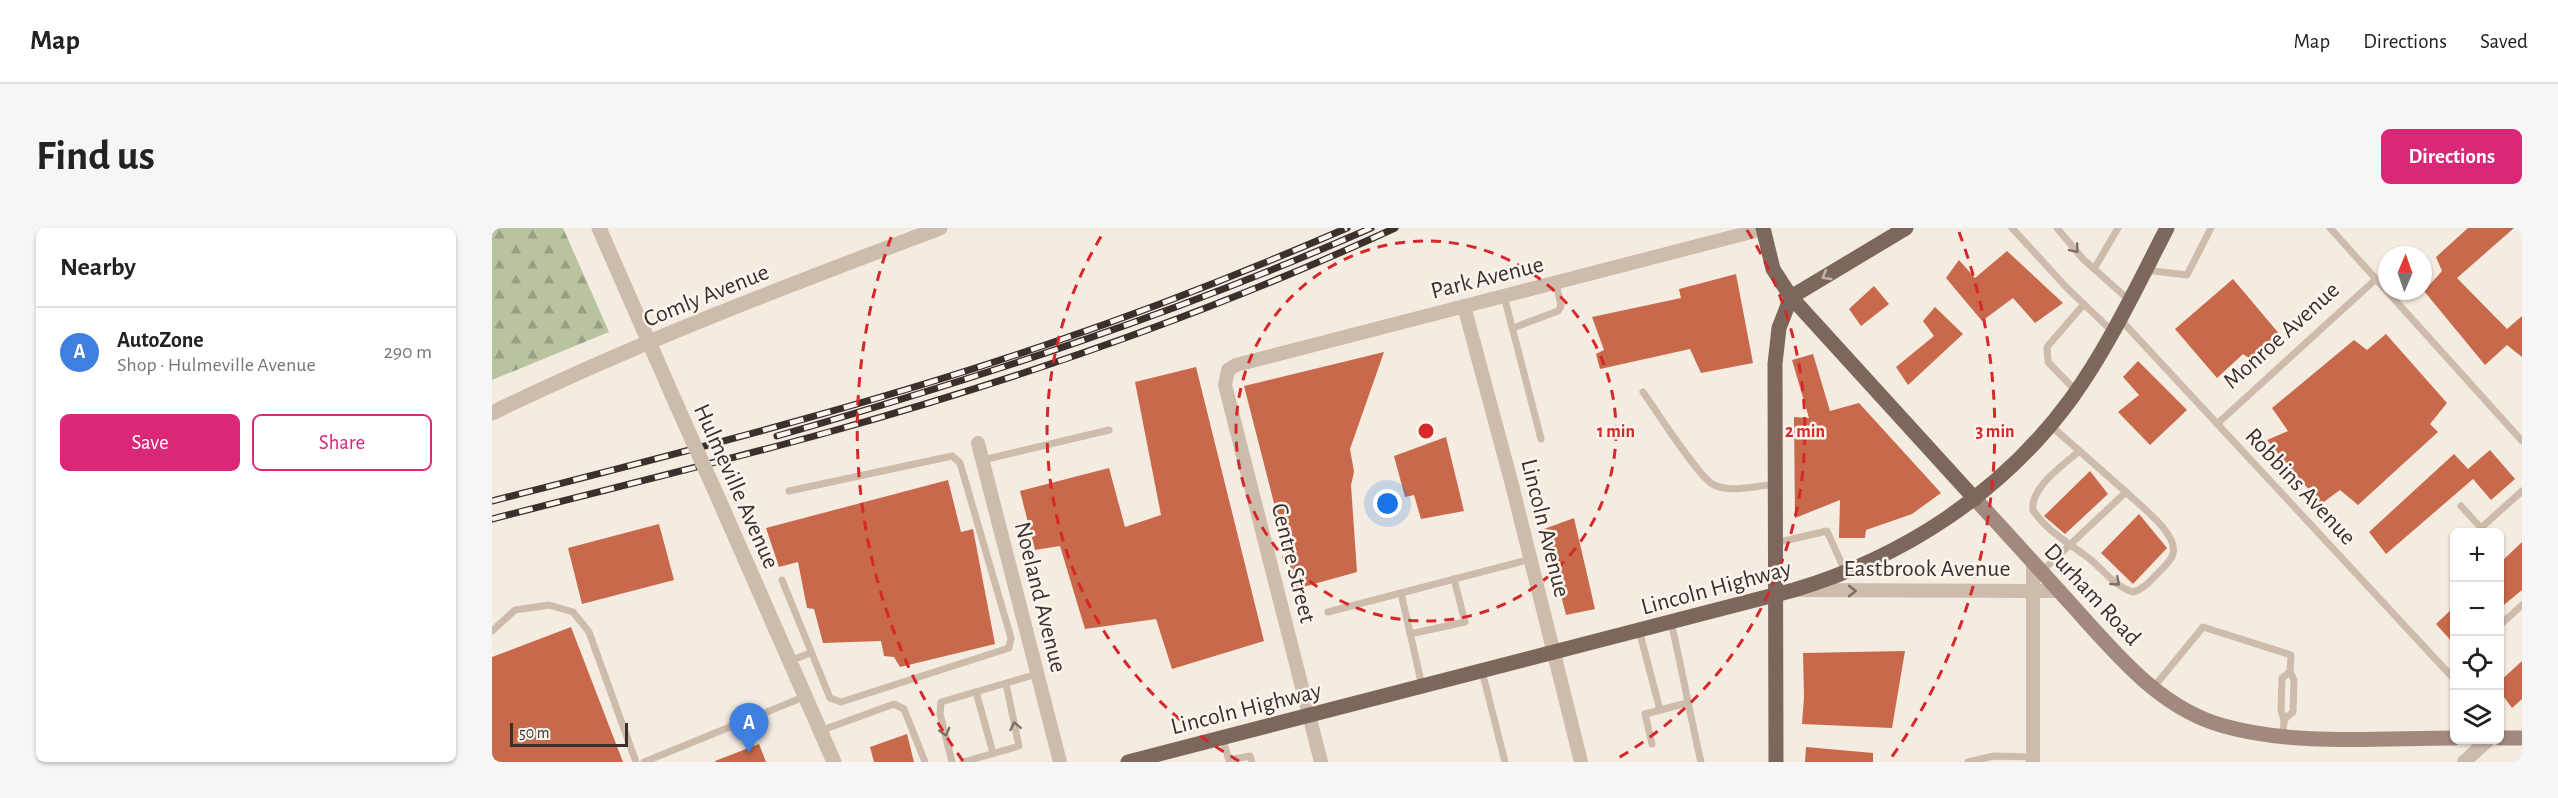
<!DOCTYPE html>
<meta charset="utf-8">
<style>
body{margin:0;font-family:"Alegreya Sans",sans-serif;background:#f6f6f6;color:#222}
.controls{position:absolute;right:18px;bottom:18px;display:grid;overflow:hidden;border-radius:9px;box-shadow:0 2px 4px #0004}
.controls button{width:54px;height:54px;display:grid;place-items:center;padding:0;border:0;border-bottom:2px solid #e0e0e0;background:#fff;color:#222;font:30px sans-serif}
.compass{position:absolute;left:1886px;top:18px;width:54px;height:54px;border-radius:50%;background:#fff;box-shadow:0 2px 4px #0004;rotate:2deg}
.scale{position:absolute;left:18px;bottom:15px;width:118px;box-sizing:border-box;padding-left:6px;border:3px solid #3b302b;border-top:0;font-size:16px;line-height:21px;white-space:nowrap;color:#3b302b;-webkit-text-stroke:4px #fbf5ee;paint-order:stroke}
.you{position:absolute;left:896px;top:276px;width:21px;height:21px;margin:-15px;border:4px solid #fff;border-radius:50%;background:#1a73e8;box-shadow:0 0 0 9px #1a73e833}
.badge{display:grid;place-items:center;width:39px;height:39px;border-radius:50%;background:#db2777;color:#fff;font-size:20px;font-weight:700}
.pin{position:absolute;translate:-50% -50px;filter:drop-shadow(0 2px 3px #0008)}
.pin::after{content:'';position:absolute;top:32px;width:21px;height:18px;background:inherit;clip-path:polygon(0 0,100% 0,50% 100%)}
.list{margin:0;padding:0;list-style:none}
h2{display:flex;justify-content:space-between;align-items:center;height:78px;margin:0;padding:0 24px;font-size:26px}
h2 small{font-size:20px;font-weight:400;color:#767676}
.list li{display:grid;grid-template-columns:39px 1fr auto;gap:18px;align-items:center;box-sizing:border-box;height:90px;padding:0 24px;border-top:2px solid #e0e0e0}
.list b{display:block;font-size:22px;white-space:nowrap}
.list p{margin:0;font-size:20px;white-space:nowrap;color:#767676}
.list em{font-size:20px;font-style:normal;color:#767676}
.actions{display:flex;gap:12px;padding:18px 24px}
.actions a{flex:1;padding:14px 0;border:2px solid #db2777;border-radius:9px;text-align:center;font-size:21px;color:#db2777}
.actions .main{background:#db2777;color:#fff}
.icon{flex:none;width:33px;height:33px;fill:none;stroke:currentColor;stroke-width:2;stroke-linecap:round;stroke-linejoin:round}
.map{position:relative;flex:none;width:2030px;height:534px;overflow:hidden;border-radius:9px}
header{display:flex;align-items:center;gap:36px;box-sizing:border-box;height:84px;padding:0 30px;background:#fff;border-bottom:2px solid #e0e0e0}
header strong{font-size:28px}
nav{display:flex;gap:33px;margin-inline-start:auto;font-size:21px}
.intro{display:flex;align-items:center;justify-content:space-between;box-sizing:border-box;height:144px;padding:0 36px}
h1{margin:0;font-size:42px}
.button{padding:15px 27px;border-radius:9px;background:#db2777;color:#fff;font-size:21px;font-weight:700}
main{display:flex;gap:36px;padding:0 36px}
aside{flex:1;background:#fff;border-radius:9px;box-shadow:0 2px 4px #0004}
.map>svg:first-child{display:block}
</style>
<header>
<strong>Map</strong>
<nav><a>Map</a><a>Directions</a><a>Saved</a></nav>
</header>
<div class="intro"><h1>Find us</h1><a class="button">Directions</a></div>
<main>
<aside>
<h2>Nearby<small></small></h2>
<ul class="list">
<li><span class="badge" style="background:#3f7fe0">A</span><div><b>AutoZone</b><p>Shop · Hulmeville Avenue</p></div><em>290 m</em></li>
</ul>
<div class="actions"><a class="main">Save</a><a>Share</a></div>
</aside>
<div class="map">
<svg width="2030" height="534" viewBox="0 0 2030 534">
<defs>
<pattern id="forest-firs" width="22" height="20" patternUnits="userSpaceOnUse" patternTransform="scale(1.5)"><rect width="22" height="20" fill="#b8c4a0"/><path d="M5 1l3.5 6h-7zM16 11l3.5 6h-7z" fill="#97a083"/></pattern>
</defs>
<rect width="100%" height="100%" fill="#f4ebe1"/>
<polygon fill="url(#forest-firs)" points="0,0 71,0 117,104 0,152"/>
<g fill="#c8694b">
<polygon points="1976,0 2022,0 1965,50 2015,101 2030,88 2030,129 2015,117 1993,137 1932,63 1950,43 1944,29"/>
<polygon points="1515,23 1571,75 1543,95 1521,70 1490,93 1454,50 1467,32 1483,50"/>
<polygon points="1244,46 1261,135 1209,145 1198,121 1108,141 1104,126 1112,122 1100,89 1189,70 1187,61"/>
<polygon points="1741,51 1789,108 1760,132 1751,126 1725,150 1683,101"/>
<polygon points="1382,58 1397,76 1369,98 1357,81"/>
<polygon points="1443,79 1471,106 1416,157 1404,139 1442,108 1431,93"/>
<polygon points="1894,106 1955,175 1938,196 1946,204 1866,277 1848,262 1829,276 1775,212 1796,203 1780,180 1862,112 1875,122"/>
<polygon points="892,124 858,221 862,244 859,257 865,344 804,361 752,158"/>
<polygon points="1321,126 1338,183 1367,175 1449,265 1420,286 1374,302 1373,310 1347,310 1348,272 1303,290 1302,189 1317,190 1300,132"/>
<polygon points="1646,133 1695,182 1658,217 1626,184 1647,167 1631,149"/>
<polygon points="704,139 772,413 680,441 664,391 593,401 568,318 543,322 528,263 617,240 633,299 669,287 643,154"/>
<polygon points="954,209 972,283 929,291 922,267 913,269 902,228"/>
<polygon points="1998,222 2023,251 1999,272 1981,251 1894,326 1877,304 1962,226 1976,241"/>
<polygon points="1598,243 1616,266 1573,306 1552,288"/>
<polygon points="456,252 469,304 481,301 503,416 408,439 402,429 392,428 389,413 331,415 322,381 315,380 306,334 287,339 274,300"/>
<polygon points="1647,286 1675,320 1641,356 1609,325"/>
<polygon points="1082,290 1103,381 1074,387 1052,301"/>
<polygon points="167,296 182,352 90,376 76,320"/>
<polygon points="2030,314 2030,362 2007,381 2007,336"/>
<polygon points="1962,379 1962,416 1944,396"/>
<polygon points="79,399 131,534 0,534 0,429"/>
<polygon points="1413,423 1400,500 1310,496 1312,469 1311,425"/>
<polygon points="2030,433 2030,471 2020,480 2007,462 2007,454"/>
<polygon points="415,506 422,534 382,534 378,519"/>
<polygon points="267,516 274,534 223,534 223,533"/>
<polygon points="1314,519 1381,525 1381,534 1313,534"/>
</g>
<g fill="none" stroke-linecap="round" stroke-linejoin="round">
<g stroke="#cdbbac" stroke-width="7">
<polyline points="1520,0 1575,60 1621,104"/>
<polyline points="1565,0 1591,31 1637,72"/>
<polyline points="1838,0 2030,213"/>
<polyline points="1602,41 1626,0"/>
<polyline points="1653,42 1695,47 1719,0"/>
<polyline points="1012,68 1049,211"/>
<polyline points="1628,91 1962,451"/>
<polyline points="1021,100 1066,83 1069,78 1064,55"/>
<polyline points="1584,163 1556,134 1555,119 1592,76"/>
<path d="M1151,164C1163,181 1207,250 1222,257C1239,265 1265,258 1283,256"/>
<polyline points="1725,196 1884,51"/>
<path d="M1587,223C1572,237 1538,259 1541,282C1555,304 1579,316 1599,332C1612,343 1624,359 1641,364C1651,362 1659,352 1667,344C1672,339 1679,333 1681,326C1687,306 1647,277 1634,264"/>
<polyline points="491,232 617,202"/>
<polyline points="1969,278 1989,300 2030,263"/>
<polyline points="1283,315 1335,303 1353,343"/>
<polyline points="1550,343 1634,264 1558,197"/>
<polyline points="290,352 338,470 349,474 517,420 519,410 468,235 460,228 297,263"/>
<polyline points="909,365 930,458"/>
<polyline points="836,384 1039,331"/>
<path d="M1179,394C1190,441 1198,487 1209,534"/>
<polyline points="2008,397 2030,377"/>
<polyline points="1147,402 1168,482"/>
<polyline points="0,403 23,382 57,377 81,384 97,404 144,534"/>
<polyline points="918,406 973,394 962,351"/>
<polyline points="298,433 318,425"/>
<polyline points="990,443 1013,534"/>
<polyline points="1661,460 1711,399 1799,427 1798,444 1790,450 1789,482 1792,492"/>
<polyline points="484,464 501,525"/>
<polyline points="328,503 402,476 412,481 433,534"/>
<polyline points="1791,508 1792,492 1801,484 1802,452 1798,444"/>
<polyline points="730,509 737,532 758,528 760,534"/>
<polyline points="1160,516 1153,486 1195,475"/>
<polyline points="152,534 314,468"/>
<polyline points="460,534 448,486 449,474 545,446"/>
<polyline points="471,534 527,518 514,456"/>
<polyline points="1476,534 1502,528 1541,529"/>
</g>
<g stroke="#cdbbac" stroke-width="14">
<polyline points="972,78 1019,253 1089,534"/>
<polyline points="486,215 568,534"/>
<polyline points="1307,362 1568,363"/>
<polyline points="829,534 733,157 736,142 744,137 1271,1"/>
<polyline points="1541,534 1541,334"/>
<polyline points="1972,534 1996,512"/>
</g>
<g stroke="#cdbbac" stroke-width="15">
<polyline points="107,0 185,178"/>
<path d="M0,185C146,114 297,57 448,0"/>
<polyline points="227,272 342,534"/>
</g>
<g stroke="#a18a7d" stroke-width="15">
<path d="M1483,271C1515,305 1546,340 1578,375C1622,423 1666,480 1732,498C1803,518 1888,510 1962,510"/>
<polyline points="2008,510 2030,510"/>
</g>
<g stroke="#7d675c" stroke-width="15">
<polyline points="1271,0 1281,41 1299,69 1483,271"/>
<polyline points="1299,69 1414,0"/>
<path d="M636,534L1302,362C1412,329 1510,265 1579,171C1617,118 1645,58 1675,0"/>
<polyline points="1284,534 1283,136 1287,100 1299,69"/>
</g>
<defs>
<g id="rail">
<path d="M285,208C487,150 686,85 879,0"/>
<path d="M0,273C187,225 376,178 559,115C659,81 758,42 855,0"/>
<path d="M0,291C112,262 225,235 337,204C530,150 721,84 903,0"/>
</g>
</defs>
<use href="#rail" stroke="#3b302b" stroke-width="7"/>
<use href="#rail" stroke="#fbf5ee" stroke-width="4.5" stroke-dasharray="14" stroke-linecap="butt"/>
<polyline stroke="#cdbbac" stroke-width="15" points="185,178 227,272"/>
</g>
<defs><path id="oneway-chevron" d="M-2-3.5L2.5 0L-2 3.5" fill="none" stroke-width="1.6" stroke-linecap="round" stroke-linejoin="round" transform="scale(1.5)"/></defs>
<g stroke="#7d6f65">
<use href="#oneway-chevron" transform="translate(1583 21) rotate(50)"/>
<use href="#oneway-chevron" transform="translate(1624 354) rotate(41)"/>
<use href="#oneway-chevron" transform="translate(1360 363)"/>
<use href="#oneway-chevron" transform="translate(523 498) rotate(-102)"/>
<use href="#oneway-chevron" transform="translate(453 504) rotate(75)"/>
</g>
<use stroke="#c2b5ac" href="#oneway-chevron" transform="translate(1334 48) rotate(149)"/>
<g fill="none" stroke="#d62828" stroke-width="3" stroke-dasharray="10 8">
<circle cx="934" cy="203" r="190"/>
<path d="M747 533A379 379 0 0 1 613 2M1255 2A379 379 0 0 1 1121 533"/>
<path d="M471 533A569 569 0 0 1 401 4M1467 4A569 569 0 0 1 1397 533"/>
</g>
<g text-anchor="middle" stroke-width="5" stroke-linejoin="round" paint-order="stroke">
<g font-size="24" fill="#3b302b" stroke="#fbf5ee">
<text transform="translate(995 49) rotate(-14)" y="8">Park Avenue</text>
<text transform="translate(214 67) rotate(-22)" y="8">Comly Avenue</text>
<text transform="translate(1789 107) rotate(-42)" y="8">Monroe Avenue</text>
<text transform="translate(245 258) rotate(66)" y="8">Hulmeville Avenue</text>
<text transform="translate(1809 258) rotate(47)" y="8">Robbins Avenue</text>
<text transform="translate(1054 300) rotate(76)" y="8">Lincoln Avenue</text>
<text transform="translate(802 335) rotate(76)" y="8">Centre Street</text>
<text x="1435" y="348">Eastbrook Avenue</text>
<text transform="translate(1224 359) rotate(-15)" y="8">Lincoln Highway</text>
<text transform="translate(1601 366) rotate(47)" y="8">Durham Road</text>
<text transform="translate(549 369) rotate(76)" y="8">Noeland Avenue</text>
<text transform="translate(754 480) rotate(-14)" y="8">Lincoln Highway</text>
</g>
</g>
<circle cx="934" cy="203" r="9" fill="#d62828" stroke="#fbf5ee" stroke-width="3"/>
<g font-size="18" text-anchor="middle" font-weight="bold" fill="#d62828" stroke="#fbf5ee" stroke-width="5" stroke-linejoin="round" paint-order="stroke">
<text x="1124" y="209">1 min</text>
<text x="1313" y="209">2 min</text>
<text x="1503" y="209">3 min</text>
</g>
</svg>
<div class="controls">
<button>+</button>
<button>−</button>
<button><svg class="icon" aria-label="locate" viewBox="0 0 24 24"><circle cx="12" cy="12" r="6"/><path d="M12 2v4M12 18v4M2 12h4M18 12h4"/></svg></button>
<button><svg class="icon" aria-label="layers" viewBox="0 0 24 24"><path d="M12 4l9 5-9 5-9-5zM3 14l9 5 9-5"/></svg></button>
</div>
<svg class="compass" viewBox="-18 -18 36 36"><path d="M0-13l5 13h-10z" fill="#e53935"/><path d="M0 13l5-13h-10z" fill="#767676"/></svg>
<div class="scale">50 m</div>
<div class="you"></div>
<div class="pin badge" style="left:257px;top:525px;background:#3f7fe0">A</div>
</div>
</main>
